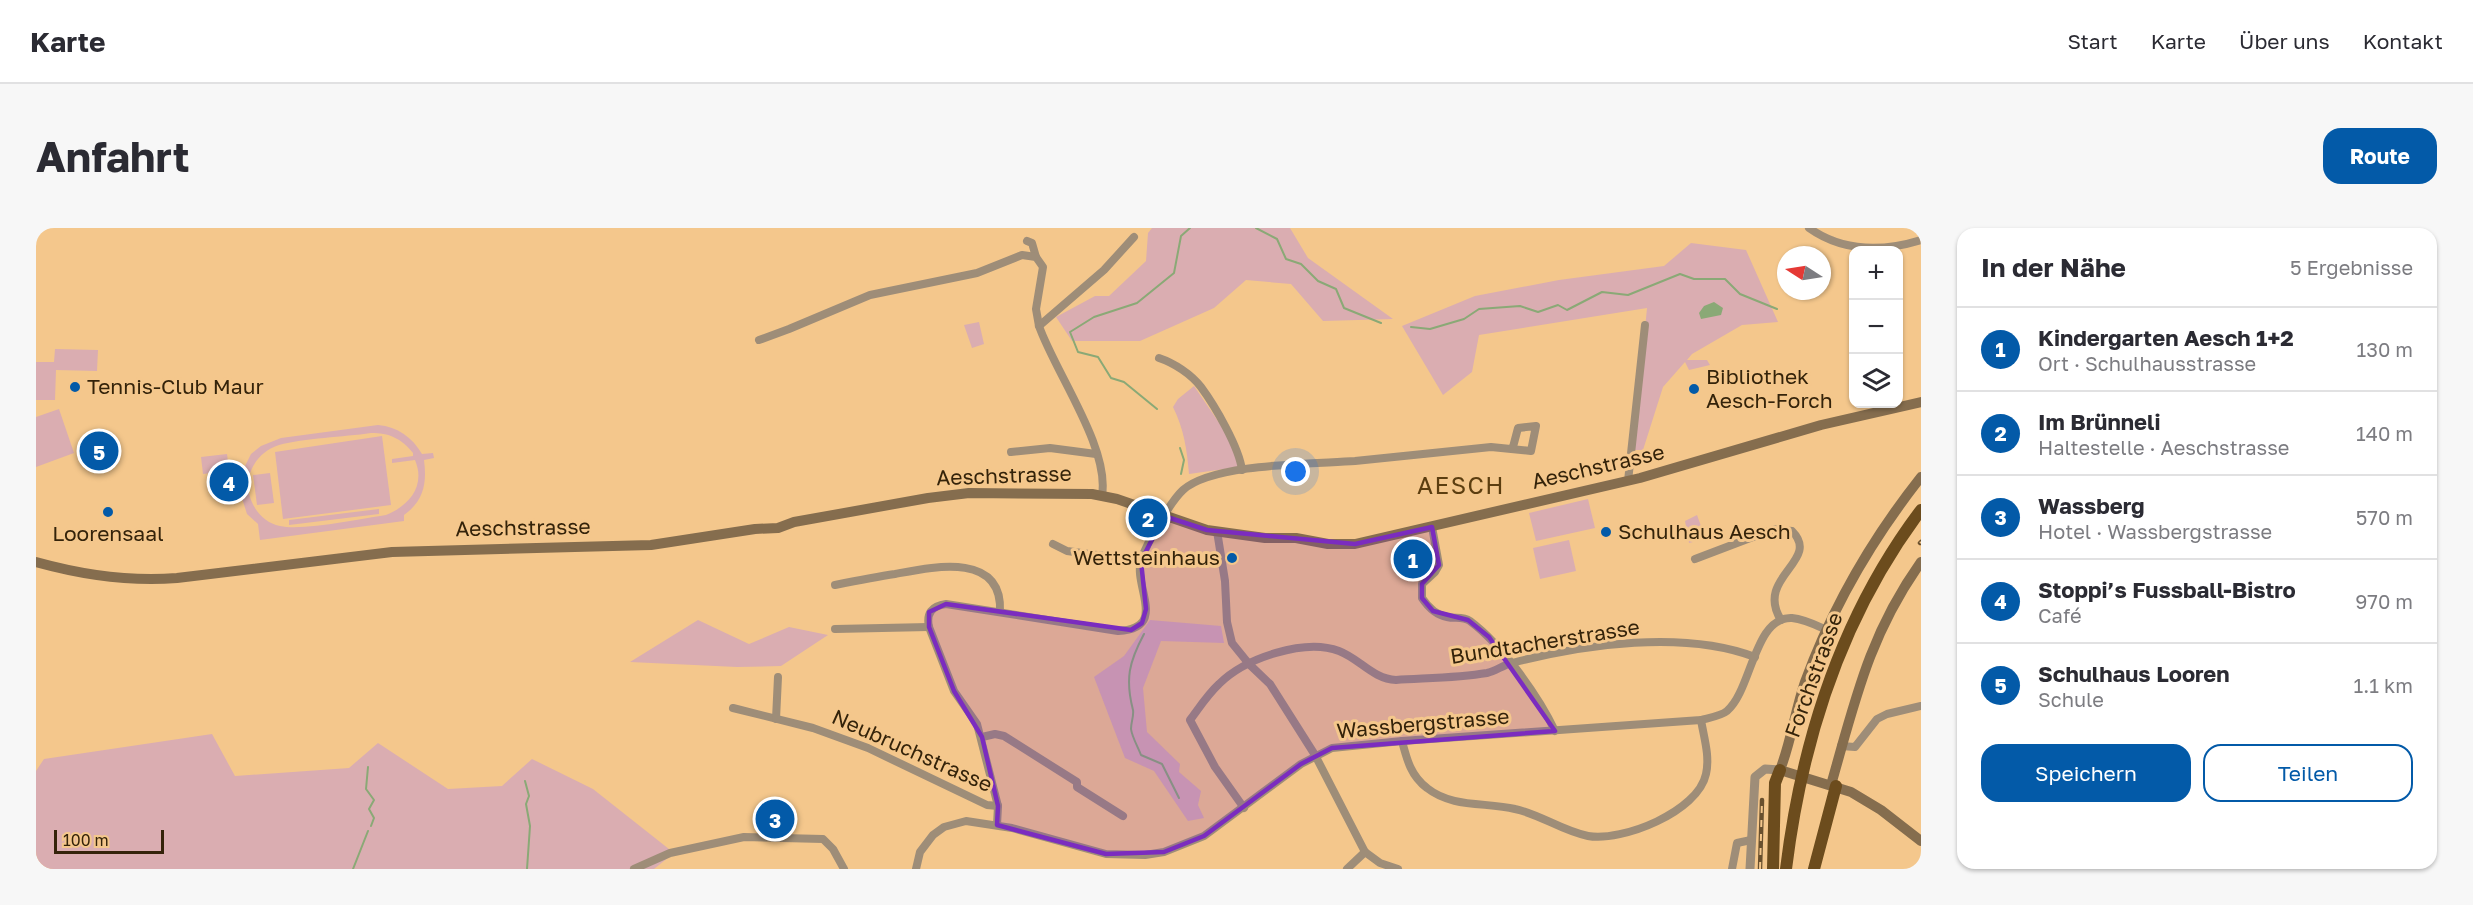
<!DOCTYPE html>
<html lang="de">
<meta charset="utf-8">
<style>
body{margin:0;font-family:"Golos Text",sans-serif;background:#f7f7f7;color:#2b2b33}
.controls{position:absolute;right:18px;top:18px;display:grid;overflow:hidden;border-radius:12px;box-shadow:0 2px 4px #0004}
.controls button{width:54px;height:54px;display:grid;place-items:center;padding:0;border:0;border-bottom:2px solid #e1e1e2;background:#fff;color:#2b2b33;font:30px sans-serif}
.compass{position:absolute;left:1741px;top:18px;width:54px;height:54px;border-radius:50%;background:#fff;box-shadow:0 2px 4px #0004;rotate:282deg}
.scale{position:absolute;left:18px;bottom:15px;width:110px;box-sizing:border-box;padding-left:6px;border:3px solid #34230a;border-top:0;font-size:16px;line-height:21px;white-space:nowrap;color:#34230a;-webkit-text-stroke:4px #f4c78c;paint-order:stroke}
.you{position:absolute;left:1260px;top:244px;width:21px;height:21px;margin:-15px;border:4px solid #fff;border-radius:50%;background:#1a73e8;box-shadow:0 0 0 9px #1a73e833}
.badge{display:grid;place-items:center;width:39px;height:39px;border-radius:50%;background:#035aa8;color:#fff;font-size:20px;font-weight:700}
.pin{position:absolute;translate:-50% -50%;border:3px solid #fff;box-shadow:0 2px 6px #0006}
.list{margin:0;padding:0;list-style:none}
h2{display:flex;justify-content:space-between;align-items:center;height:78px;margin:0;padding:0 24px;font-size:26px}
h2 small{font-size:20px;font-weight:400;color:#7c7c81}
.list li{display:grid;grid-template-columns:39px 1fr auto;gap:18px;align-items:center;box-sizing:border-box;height:84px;padding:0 24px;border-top:2px solid #e1e1e2}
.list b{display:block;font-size:22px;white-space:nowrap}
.list p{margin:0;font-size:20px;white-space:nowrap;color:#7c7c81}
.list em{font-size:20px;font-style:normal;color:#7c7c81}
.actions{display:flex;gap:12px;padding:18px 24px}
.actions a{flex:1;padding:14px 0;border:2px solid #035aa8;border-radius:18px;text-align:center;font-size:21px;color:#035aa8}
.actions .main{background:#035aa8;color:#fff}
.icon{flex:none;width:33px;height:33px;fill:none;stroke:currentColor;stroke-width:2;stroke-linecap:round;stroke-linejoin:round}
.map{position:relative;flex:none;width:1885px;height:641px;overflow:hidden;border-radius:18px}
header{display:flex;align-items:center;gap:36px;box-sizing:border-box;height:84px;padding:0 30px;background:#fff;border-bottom:2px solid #e1e1e2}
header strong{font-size:28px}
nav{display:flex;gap:33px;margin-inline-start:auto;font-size:21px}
.intro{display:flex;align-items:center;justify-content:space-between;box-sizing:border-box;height:144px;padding:0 36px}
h1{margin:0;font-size:42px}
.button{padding:15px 27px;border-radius:18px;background:#035aa8;color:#fff;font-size:21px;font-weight:700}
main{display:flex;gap:36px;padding:0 36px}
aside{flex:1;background:#fff;border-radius:18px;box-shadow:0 2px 4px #0004}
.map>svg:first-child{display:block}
</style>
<header>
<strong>Karte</strong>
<nav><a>Start</a><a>Karte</a><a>Über uns</a><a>Kontakt</a></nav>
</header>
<div class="intro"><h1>Anfahrt</h1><a class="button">Route</a></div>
<main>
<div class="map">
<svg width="1885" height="641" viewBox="0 0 1885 641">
<rect width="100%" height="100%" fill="#f4c78c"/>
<g fill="#daadb1" fill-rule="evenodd">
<polygon points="1116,0 1254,0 1272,30 1357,91 1287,93 1255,56 1210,52 1178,80 1104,113 1036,113 1020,89 1059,68 1073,68 1110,33 1112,5"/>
<polygon points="1655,15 1710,22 1742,94 1706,97 1656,126 1651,132 1671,132 1674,137 1653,142 1649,134 1627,159 1607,222 1597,222 1611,80 1443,107 1436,144 1407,167 1366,98 1439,68 1523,52 1628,38"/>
<polygon points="943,94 948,116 936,120 928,97"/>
<polygon points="19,121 62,122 61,143 20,142 19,172 0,172 0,134 18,134"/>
<path d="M1158,158L1203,224V239L1153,246C1151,222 1148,201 1137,179L1142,171Z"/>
<polygon points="23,181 38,225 0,239 0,189"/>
<path d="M342,197C362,199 376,209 386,226L397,225L398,230L388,232C391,255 388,273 368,287V293L224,312L222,296L211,286L203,261L205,246L215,226L225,218L245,210ZM335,205C353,205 365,210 377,225V228L356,231V235L379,232C390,258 373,278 350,287C324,291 267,303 244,298C230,295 220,285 215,272C206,249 220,224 243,217C268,210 308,209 335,205Z"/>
<polygon points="346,208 355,277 247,291 239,224"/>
<polygon points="191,226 193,243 167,246 165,229"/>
<polygon points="234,245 238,275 221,277 217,247"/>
<polygon points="1552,271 1559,300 1500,313 1493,285"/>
<polygon points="343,281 343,286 253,297 253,292"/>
<polygon points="1661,287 1665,298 1657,314 1653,315 1649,293"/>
<polygon points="1533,312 1540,343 1504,351 1497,320"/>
<polygon points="662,392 713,416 753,399 792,407 745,438 701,439 594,434"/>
<polygon points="1114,392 1185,398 1188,415 1125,413 1107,460 1111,504 1144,536 1143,544 1165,563 1162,577 1168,590 1152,593 1118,543 1089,530 1058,449 1088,428"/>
<polygon points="176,506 199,548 313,540 342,515 412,561 466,558 496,531 557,561 638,625 618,641 0,641 0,543 8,531"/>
</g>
<polygon fill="#8aa976" points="1678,74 1687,80 1685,87 1665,91 1663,85 1668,78"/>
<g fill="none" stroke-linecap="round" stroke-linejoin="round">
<g stroke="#8aa976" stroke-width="2">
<polyline points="1220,0 1241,11 1250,31 1265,36 1282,53 1300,61 1308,80 1345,95"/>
<polyline points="1375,99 1394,101 1428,91 1443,81 1484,78 1502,84 1522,77 1531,82 1566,64 1592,67 1644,46 1658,51 1689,51 1704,66 1741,81"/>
<polyline points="1121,181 1088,154 1075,150 1062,129 1042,124 1034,104 1058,89 1101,75 1138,45 1145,8 1154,0"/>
<polyline points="1144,220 1148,232 1145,246"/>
<path d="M1108,406C1093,434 1089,451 1097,482C1098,488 1095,494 1095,501C1096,509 1102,519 1105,527L1126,536L1143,570"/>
<polyline points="332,539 330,561 338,572 333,581 338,590 335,598"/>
<polyline points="489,553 493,568 490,576 494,598 491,641"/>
<polyline points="317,641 332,603"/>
</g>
<g stroke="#9e8d78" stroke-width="8">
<path d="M1773,0C1807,24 1846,24 1885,12"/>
<polyline points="991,13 996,15 1000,29"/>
<polyline points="1003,98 1068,42 1098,9"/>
<path d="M723,112L753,101L834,67L941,45L986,27L1000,29L1007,39L1000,81L1003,98C1019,144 1074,220 1066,267"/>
<path d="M1123,130C1138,135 1155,146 1165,159C1179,178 1203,219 1206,242"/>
<polyline points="975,224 1014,220 1060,226"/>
<polyline points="1592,253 1609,97"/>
<path d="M1396,299L1403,337L1399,344L1386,356V370C1392,379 1400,387 1411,389C1419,391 1427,388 1434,393C1466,417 1502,467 1519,503"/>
<polyline points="1181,303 1189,353 1191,394 1196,415 1213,436 1234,456 1279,527 1329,624 1344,635 1362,641"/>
<polyline points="1017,316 1031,323 1105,333"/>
<path d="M1659,331L1738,301L1756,303C1786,333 1718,349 1745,392"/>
<path d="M799,357C819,353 839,349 859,346C896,339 967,323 964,384"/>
<polyline points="799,401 893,399"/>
<polyline points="697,480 777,500 832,520 951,577 962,578"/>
<polyline points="740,491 742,449"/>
<polyline points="946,509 959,506 968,508 1041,554 1041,559 1087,588"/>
<path d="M1366,513C1371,532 1375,548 1391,560C1416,580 1450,574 1479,581C1504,586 1526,603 1552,608C1586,614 1662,584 1670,546C1674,528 1668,510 1665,492"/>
<polyline points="1805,518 1819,519 1841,491 1851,486 1885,478"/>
<path d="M1208,580L1179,539L1154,492C1163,480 1172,466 1183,456C1209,430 1269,410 1303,423C1324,431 1337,451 1360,452C1390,450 1421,450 1451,445C1460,443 1467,437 1476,435C1549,416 1648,402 1719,429"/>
<path d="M961,597L962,578L941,496L918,463L893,399C890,385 896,378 910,376L1082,403C1133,400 1097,359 1105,332C1111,315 1134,274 1147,262C1177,235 1278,236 1319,233C1365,228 1410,224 1455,219L1495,223L1500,198L1482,200L1477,219"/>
<polyline points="598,641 634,625 708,609 787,611 797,621 808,641"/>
<path d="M880,641L884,624L897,607L908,599L930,593L976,600L1070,626L1109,627L1128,624L1168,608L1265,536L1296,520L1366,513L1665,492C1672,490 1685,488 1691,483C1716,462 1718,388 1756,390C1768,391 1780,397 1791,402"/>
<polyline points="1311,641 1329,624"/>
<polyline points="1696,641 1701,615 1715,612"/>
</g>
<polyline stroke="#9e8d78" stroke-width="9" points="1714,641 1719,549 1729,541 1744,542"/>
<g stroke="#856d4e" stroke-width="10">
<path d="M1885,249C1836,311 1796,380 1769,454C1759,483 1755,514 1744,542L1815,564L1845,582L1885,613"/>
<path d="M0,334C47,347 92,354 141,350L356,324L615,317L719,301L742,300L758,294L892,270L933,265L1056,266L1081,271L1171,302L1229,310H1260L1292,316H1319L1604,250L1785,197L1885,174"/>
<path d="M1795,557C1819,473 1833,407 1885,334"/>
</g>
<g stroke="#6c4c1d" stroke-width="12">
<polyline points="1737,641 1739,555 1744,542"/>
<path d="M1750,641C1766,511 1805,388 1885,282"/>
<polyline points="1778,641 1800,558"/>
</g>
<defs>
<g id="rail">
<polyline points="1884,315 1885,314"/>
<polyline points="1724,641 1726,572"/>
</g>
</defs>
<use href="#rail" stroke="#69502e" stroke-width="4.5"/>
<use href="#rail" stroke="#f4c78c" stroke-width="2" stroke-dasharray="7" stroke-linecap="butt"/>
</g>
<path fill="#7b2cbf" fill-opacity="0.2" stroke="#7b2cbf" stroke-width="4.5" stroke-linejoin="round" d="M1128,288L1171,302L1319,316L1396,299L1403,337L1386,356V370L1397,383L1432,392L1453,409L1519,503L1296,520L1265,536L1168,608L1128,624L1070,626L961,597L962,578L946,509L918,463L893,399V384L910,376L1095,402L1106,395L1110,381L1105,333Z"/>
<g fill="#035aa8" stroke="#f4c78c" stroke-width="2">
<circle cx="39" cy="159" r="6"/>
<circle cx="1658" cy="161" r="6"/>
<circle cx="72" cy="284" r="6"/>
<circle cx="1570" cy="304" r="6"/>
<circle cx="1196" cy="330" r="6"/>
</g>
<g text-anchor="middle" stroke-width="6" stroke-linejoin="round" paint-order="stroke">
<g font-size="21" fill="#34230a" stroke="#f4c78c" text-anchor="start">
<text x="1670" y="156">Bibliothek<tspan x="1670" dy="24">Aesch-Forch</tspan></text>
<text x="51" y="166">Tennis-Club Maur</text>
<text x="1582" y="311">Schulhaus Aesch</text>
<text x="72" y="313" text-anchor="middle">Loorensaal</text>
<text x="1184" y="337" text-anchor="end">Wettsteinhaus</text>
</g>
<g font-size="21" fill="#34230a" stroke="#f4c78c">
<text transform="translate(1562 239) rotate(-13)" y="7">Aeschstrasse</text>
<text transform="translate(968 248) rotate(-2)" y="7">Aeschstrasse</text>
<text transform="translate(487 300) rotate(-1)" y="7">Aeschstrasse</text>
<text transform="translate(1509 414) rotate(-9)" y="7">Bundtacherstrasse</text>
<text transform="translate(1778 447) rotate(-70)" y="7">Forchstrasse</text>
<text transform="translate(1387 496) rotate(-5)" y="7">Wassbergstrasse</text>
<text transform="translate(876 523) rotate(24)" y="7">Neubruchstrasse</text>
</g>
<g font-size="24" letter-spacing="1.5" fill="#5c3e10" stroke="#f4c78c">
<text x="1425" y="266">AESCH</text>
</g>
</g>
</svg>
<div class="controls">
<button>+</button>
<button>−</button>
<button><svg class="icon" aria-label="layers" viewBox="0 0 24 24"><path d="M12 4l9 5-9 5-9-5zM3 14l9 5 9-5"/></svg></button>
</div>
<svg class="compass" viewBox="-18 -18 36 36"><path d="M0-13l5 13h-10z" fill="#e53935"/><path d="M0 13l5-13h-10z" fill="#7c7c81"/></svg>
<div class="scale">100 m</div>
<div class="you"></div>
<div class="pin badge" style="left:1377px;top:331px">1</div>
<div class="pin badge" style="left:1112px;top:290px">2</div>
<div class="pin badge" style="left:739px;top:591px">3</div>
<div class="pin badge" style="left:193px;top:254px">4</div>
<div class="pin badge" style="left:63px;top:223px">5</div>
</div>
<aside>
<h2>In der Nähe<small>5 Ergebnisse</small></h2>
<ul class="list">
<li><span class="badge">1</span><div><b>Kindergarten Aesch 1+2</b><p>Ort · Schulhausstrasse</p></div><em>130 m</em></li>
<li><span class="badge">2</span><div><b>Im Brünneli</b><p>Haltestelle · Aeschstrasse</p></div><em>140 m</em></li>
<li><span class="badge">3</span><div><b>Wassberg</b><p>Hotel · Wassbergstrasse</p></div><em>570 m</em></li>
<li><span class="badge">4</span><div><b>Stoppi’s Fussball-Bistro</b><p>Café</p></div><em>970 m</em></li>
<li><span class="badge">5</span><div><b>Schulhaus Looren</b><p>Schule</p></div><em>1.1 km</em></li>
</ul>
<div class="actions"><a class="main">Speichern</a><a>Teilen</a></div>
</aside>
</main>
